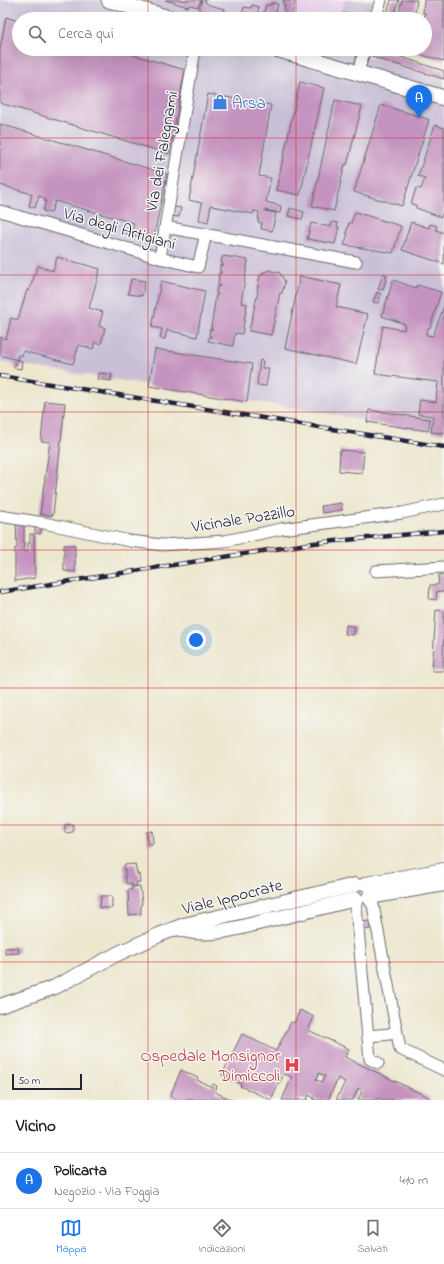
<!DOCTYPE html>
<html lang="it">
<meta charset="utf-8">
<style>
body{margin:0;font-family:"Indie Flower",sans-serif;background:#f2f2f2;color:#202124}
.scale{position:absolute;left:12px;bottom:10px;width:70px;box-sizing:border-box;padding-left:4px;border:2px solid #22223b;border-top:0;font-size:11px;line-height:14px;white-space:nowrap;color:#22223b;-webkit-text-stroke:3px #f6f6f2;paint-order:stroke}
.you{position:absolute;left:196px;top:640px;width:14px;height:14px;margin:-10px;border:3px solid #fff;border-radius:50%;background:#1a73e8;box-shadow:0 0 0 6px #1a73e833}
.badge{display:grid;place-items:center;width:26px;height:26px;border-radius:50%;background:#1a73e8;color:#fff;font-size:13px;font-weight:700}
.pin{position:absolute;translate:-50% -33px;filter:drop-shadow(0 1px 2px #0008)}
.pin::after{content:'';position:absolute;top:21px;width:14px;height:12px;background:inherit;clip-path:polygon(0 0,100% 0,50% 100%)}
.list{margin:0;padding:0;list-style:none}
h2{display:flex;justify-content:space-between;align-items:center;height:52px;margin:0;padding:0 16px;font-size:17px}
h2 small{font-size:13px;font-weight:400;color:#757577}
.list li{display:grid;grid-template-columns:26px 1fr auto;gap:12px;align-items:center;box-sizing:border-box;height:56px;padding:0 16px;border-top:1px solid #e0e0e0}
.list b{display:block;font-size:15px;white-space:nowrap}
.list p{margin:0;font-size:13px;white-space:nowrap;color:#757577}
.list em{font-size:13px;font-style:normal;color:#757577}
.icon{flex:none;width:22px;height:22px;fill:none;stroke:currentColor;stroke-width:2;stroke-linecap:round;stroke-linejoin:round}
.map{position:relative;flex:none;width:444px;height:1100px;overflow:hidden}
.search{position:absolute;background:#fff;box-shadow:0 4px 16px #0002;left:12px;right:12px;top:12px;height:44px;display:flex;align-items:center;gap:10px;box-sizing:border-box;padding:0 14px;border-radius:22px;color:#757577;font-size:15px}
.sheet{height:108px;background:#fff}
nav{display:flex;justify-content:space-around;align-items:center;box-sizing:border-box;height:56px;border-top:1px solid #e0e0e0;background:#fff;font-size:11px;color:#757577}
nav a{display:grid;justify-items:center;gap:2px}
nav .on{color:#1a73e8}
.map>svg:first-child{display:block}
</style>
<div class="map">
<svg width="444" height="1100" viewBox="0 0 444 1100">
<rect width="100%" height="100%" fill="#f6f6f2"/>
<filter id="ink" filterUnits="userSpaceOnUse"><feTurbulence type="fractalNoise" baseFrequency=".025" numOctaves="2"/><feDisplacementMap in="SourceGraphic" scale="8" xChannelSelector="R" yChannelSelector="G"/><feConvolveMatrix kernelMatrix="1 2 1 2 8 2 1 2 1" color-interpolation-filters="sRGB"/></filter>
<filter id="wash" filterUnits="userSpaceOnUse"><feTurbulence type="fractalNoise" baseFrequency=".012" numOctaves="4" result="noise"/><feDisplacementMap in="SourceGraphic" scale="16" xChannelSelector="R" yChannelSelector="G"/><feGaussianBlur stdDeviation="0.9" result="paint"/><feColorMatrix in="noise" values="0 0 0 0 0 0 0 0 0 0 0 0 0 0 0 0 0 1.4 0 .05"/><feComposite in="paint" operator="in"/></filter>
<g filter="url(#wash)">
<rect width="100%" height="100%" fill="#ede7ce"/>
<polygon fill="#e9d2ed" points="296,0 344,0 340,19 292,19"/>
<g fill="#c9bfd7">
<polygon points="0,0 296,0 292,19 19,19 19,49 328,49 333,50 333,49 357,49 356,53 444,80 444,433 216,395 0,362"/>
<polygon points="344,0 373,0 367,19 340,19"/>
</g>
<g id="blocks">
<g fill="#c593bf" fill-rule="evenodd">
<polygon points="165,0 201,0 198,7 189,5 188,7"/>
<polygon points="202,0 206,0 205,2 209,5 225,9 223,16 199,10"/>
<polygon points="284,0 295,0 291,19 284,19 285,5 283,5"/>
<polygon points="391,0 399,0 393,19 385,19"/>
<polygon points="402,0 417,0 414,19 397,19"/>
<polygon points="424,0 444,0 444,61 418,54 419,49 425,49 425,19 424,19 425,13 423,13"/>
<polygon points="271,3 278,4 276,12 279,13 277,19 262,19 266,5 271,5"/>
<polygon points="252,5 259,7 256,19 249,19 249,16 242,14 244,7 251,8"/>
<polygon points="342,13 362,17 362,19 341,19"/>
<polygon points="6,17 19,21 19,49 114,49 185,70 169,154 0,103 0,49"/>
<polygon points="375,49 383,49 383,51 444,71 444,79 372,57"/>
<polygon points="300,82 324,88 300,195 276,190"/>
<polygon points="208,94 271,105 259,176 271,178 266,202 281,206 280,213 265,210 265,211 276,213 272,231 261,229 262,223 258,222 259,212 254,211 253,214 212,206 212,205 211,205 208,222 199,220 202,203 189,200"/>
<polygon points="335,100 362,106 347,165 345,164 334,211 312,206"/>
<polygon points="381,105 428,119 429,120 402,206 354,192"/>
<polygon points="0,124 167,174 153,240 125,233 126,229 132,231 134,223 55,201 51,213 43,211 46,201 44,201 45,198 39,196 35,208 29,206 32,194 0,185"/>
<polygon points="435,125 444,128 444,209 441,217 416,208 416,205 411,204 416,188 421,189 425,178 418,176"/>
<polygon points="174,207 181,208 179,217 172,216"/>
<polygon points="290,208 304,212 302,219 288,216"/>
<polygon points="355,212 401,226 393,253 344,245 348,234 346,233 349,223 351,223"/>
<polygon points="332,222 338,223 337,227 339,227 335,244 307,239 311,223 331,227"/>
<polygon points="411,222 429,228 430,224 437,226 436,230 444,233 444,264 402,250"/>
<polygon points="224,256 248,260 241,303 247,304 242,334 235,333 233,346 208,341 209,338 210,338 211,336 209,336 210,329 212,330 212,328 211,328 216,295 218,295 218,294 216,293 217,287 219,287 220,285 218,285 219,273 221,273 222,272 220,272 220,265 223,266 223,263 221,263 222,257 224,257"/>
<polygon points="57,257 100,269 89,308 103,312 99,326 105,328 101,344 95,342 93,349 79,345 73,364 23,351 22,356 18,355 17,360 22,361 21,369 14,368 17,360 0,355 0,337 6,339 11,318 18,320 27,290 29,291 38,266 53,271"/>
<polygon points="268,270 280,273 285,282 282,293 280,293 271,335 249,331 258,292 257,290 260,276 263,274 263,272 266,272"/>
<polygon points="383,274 387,275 383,290 378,289"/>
<polygon points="300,276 341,285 336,307 368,314 356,364 285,348"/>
<polygon points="131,279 145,281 142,296 128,294"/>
<polygon points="393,280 416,288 417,285 441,292 430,328 428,328 426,335 433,336 444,306 444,433 431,432 433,416 418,414 420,400 436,402 438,382 375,374 383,326 404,330 405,324 382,316"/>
<polygon points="161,281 205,291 197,337 167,330 165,339 160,338 162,329 152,327"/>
<polygon points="377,292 381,294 378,303 373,302"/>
<polygon points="155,349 252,364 247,402 149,386"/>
<polygon points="260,360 263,361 262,368 269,368 266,386 257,385"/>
<polygon points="98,373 112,374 111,381 97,379"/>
<polygon points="45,401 65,403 53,515 51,515 51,516 40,514 50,442 41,441"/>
<polygon points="369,410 430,419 428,431 367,422"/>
<polygon points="340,450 364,452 362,473 339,471"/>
<polygon points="341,503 342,510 322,513 321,506"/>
<polygon points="16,520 24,525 24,552 28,552 28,543 30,543 30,534 34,534 35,578 15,581 15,548 17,548"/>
<polygon points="35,527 42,529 40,534 35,533"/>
<polygon points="64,545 75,545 75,572 64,571"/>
<polygon points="439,575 444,575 444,592 437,591 436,600 429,599 430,585 438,585"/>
<polygon points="436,610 444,611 443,671 432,671"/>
<polygon points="346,625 355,627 354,635 345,634"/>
<polygon points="73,824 73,832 65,833 65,825"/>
<polygon points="152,831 153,844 148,844 146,832"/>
<polygon points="135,864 137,874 139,874 140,882 137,882 136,886 132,886 131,883 126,884 124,865"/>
<polygon points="140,886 142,904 141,904 141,914 129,915 128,890 132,890 132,887"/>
<polygon points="101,896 112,896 112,908 100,908"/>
<polygon points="369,921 370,929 364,930 362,922"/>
<polygon points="18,947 19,953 5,954 5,948"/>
<path d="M300,1010L314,1017L308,1030L349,1049L345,1057L430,1098L429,1100H383L378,1098L377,1100H358L362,1091L358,1088L353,1100H336L345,1082L338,1078L328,1100H313L314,1098L309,1095L307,1100H282L292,1077L284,1074L280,1082H279L271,1100L240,1086L241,1084L222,1075L242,1034L276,1051L291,1022L294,1023ZM319,1073L325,1076L322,1082L316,1080Z"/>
<polygon points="181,1070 198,1078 197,1080 212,1087 213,1084 217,1086 215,1092 232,1100 178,1100 170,1096"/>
</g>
</g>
</g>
<g filter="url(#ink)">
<use href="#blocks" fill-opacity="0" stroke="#69676e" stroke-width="1"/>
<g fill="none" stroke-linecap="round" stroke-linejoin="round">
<defs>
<g id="minor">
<polyline points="375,19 381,0"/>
<polyline points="358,72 365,49"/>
<polyline points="0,211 160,258 198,267 206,234"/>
<polyline points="165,227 356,262"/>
<polyline points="160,258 195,49"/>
<polyline points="0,516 44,523 130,541 162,545 225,541 281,529 402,513 444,504"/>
<polyline points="376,571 444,567"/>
<polyline points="368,898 373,905 400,1049 444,1070"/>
<polyline points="358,900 356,907 370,1059 378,1063"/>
<polyline points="368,1036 390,1034 396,1030"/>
</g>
<g id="tertiary">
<polyline points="366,884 444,870"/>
<polyline points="369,897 444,884"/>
<path d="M178,928C208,940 248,925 278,918C304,912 330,905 356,899"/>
<polyline points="0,1006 55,987 119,953 159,935 184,925 355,885"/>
</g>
<g id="secondary">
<polyline points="109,0 172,19"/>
<polyline points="276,49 444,98"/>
</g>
</defs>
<use href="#minor" stroke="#69676e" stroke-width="13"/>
<use href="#tertiary" stroke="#69676e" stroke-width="16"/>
<use href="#secondary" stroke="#69676e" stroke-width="17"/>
<use href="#minor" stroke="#fff" stroke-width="11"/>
<use href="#tertiary" stroke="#fff" stroke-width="14"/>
<use href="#secondary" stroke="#fff" stroke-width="15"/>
<defs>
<g id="rail">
<polyline points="0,376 444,447"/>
<polyline points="0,592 314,543 444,531"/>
</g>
</defs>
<use href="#rail" stroke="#22223b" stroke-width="4.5"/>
<use href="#rail" stroke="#f6f6f2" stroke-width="3" stroke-dasharray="9" stroke-linecap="butt"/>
</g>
</g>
<path fill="none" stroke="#d62828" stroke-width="1" stroke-opacity="0.55" d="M148,0V19M296,0V19M148,49V1100M296,49V1100M0,138H444M0,275H444M0,412H444M0,550H444M0,688H444M0,825H444M0,962H444"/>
<defs>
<symbol id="shop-bare" viewBox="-9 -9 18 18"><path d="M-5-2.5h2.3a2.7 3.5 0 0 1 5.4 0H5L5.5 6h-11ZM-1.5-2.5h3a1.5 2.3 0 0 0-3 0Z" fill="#3f7fe0" stroke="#f6f6f2" stroke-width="2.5" paint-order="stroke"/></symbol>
<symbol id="hospital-bare" viewBox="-9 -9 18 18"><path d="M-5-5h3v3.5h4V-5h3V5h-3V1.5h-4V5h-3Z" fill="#e0444e" stroke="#f6f6f2" stroke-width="2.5" paint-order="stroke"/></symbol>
</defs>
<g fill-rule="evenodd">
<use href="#shop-bare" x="209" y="91" width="22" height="22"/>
<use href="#hospital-bare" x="281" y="1054" width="22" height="22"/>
</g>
<g text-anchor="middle" stroke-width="3" stroke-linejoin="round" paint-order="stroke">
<g font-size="17" fill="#366cbe" stroke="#f6f6f2" text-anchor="start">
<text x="232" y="108">Arsa</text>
</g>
<g font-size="17" fill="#22223b" stroke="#f6f6f2">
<text transform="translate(161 151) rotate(-80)" y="6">Via dei Falegnami</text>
<text transform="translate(120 228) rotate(16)" y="6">Via degli Artigiani</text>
<text transform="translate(243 518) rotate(-9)" y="6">Vicinale Pozzillo</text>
<text transform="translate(232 896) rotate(-14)" y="6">Viale Ippocrate</text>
</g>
<g font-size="17" fill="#be3a42" stroke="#f6f6f2" text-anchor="end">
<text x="280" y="1061">Ospedale Monsignor<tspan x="280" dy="20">Dimiccoli</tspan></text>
</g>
</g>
</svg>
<div class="scale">50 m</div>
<div class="you"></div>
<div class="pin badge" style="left:419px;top:118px">A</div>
<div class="search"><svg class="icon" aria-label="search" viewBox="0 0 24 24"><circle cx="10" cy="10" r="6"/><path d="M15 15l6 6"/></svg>Cerca qui</div>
</div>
<section class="sheet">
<h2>Vicino<small></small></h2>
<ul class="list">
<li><span class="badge">A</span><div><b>Policarta</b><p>Negozio · Via Foggia</p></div><em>410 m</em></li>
</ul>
</section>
<nav>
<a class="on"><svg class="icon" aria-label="map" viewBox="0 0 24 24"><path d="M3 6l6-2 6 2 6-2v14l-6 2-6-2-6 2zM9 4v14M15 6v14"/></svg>Mappa</a>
<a><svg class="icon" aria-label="directions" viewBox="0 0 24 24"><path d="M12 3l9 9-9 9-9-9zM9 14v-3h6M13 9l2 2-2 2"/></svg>Indicazioni</a>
<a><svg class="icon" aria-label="saved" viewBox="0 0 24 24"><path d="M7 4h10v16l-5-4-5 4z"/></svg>Salvati</a>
</nav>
